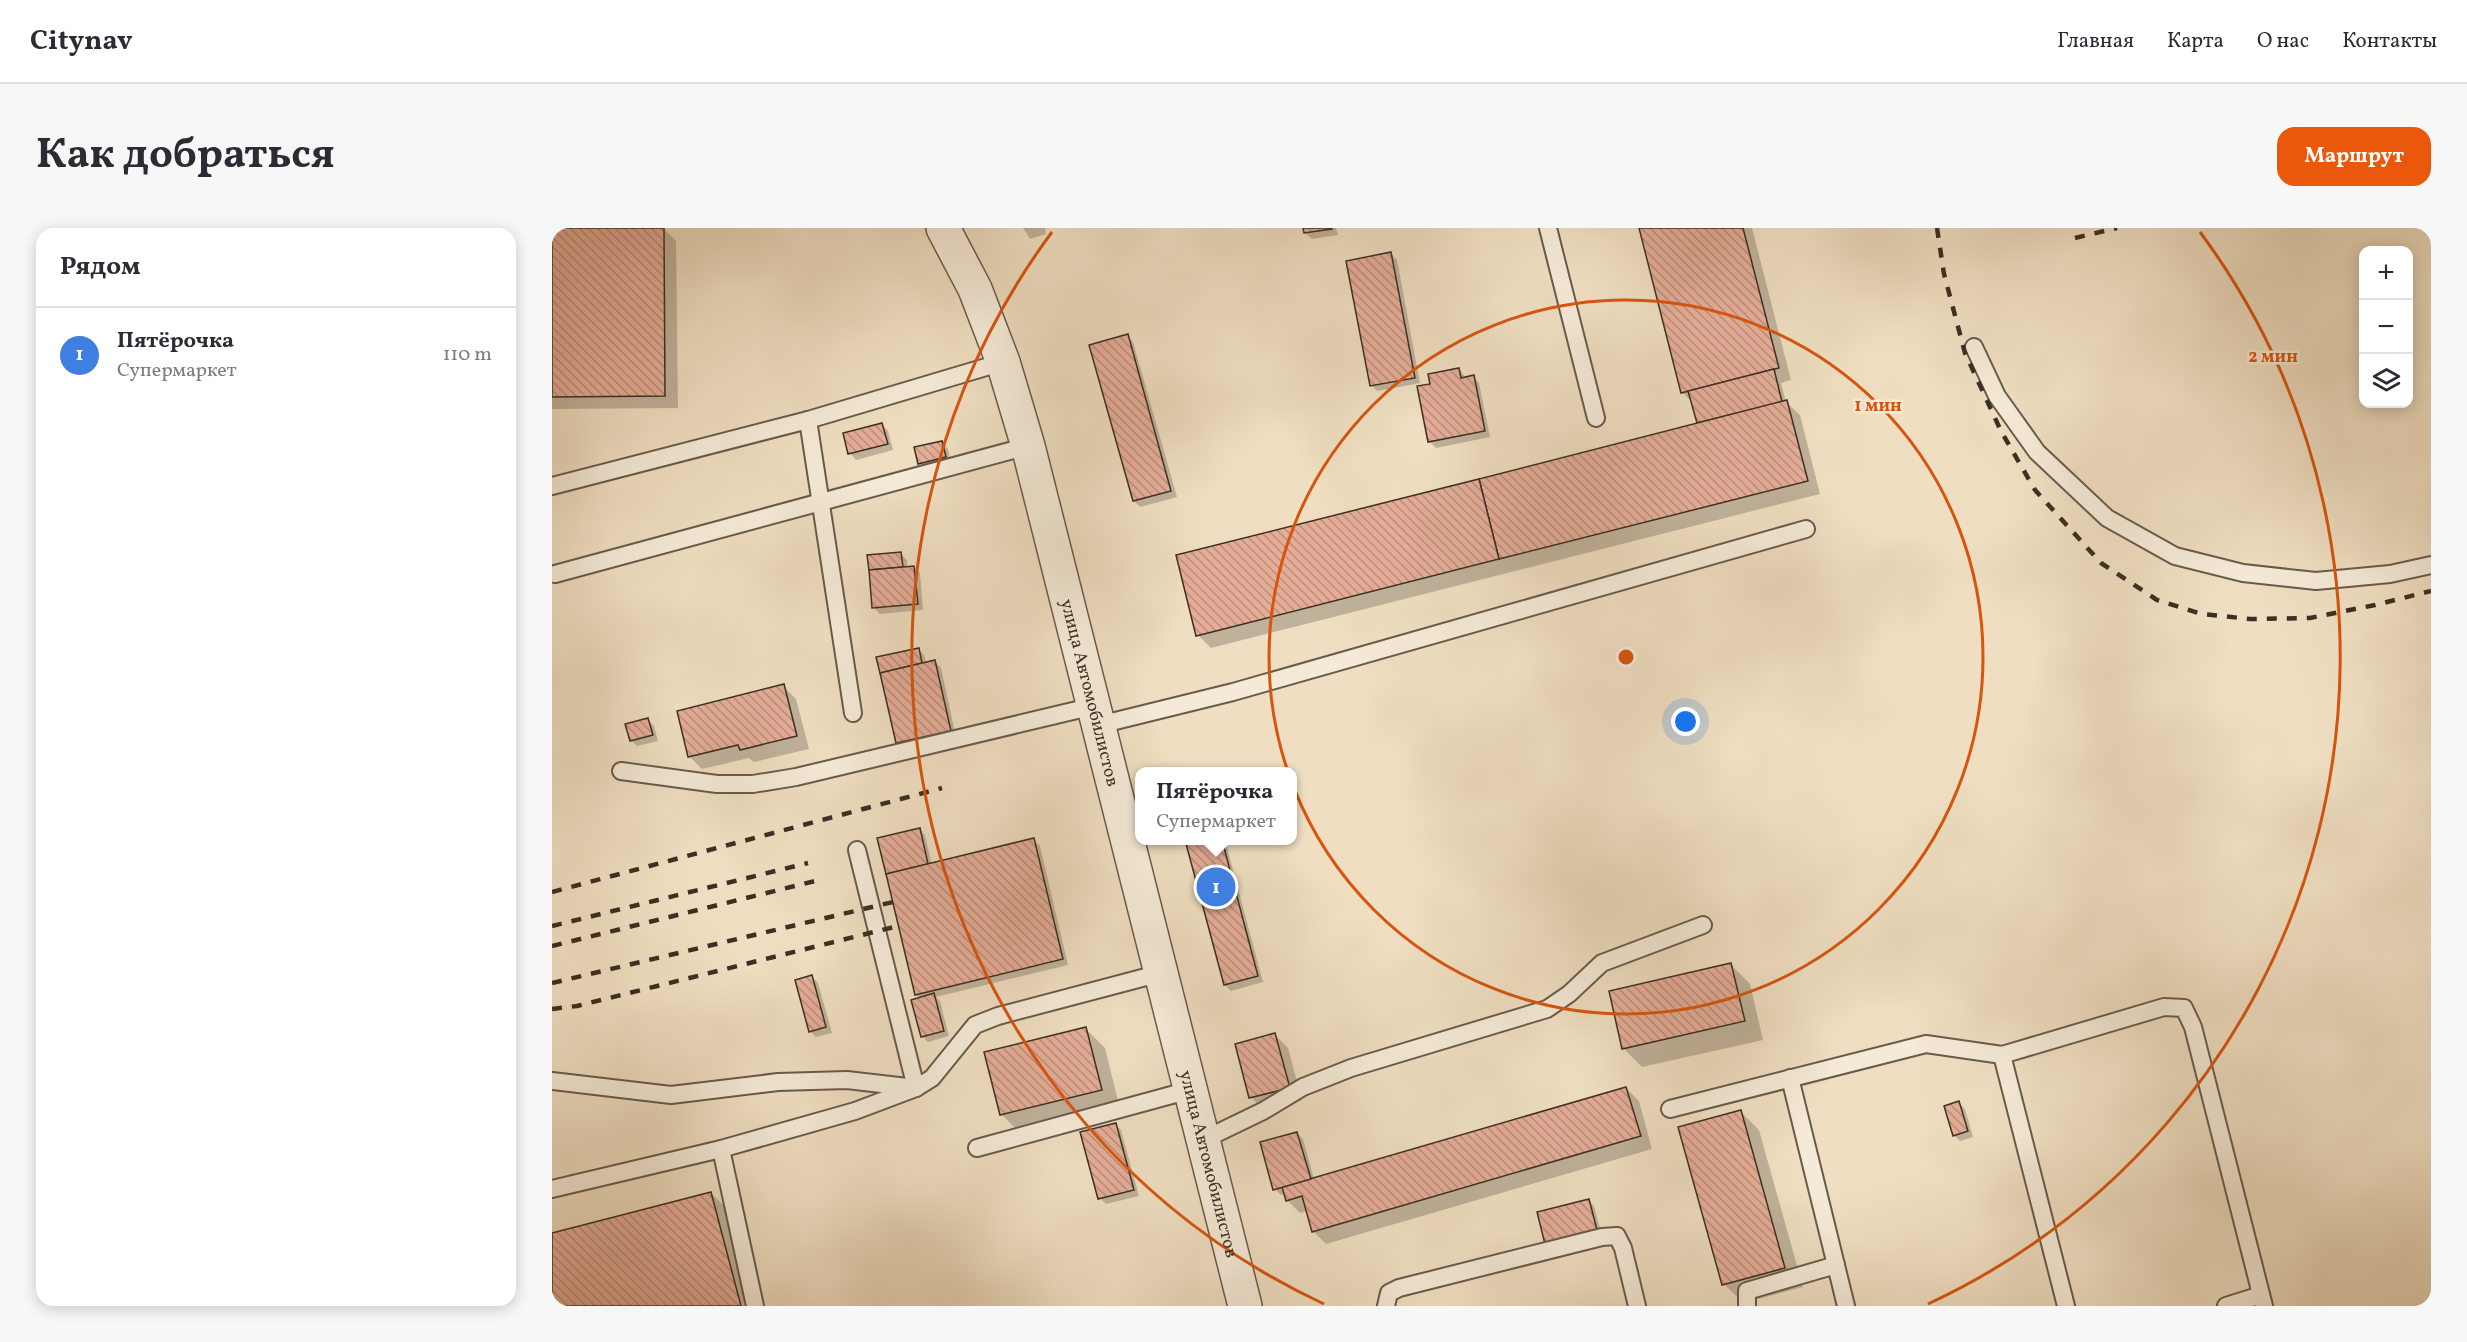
<!DOCTYPE html>
<html lang="ru">
<meta charset="utf-8">
<style>
body{margin:0;font-family:Vollkorn,serif;background:#f7f7f7;color:#2b2b33}
.controls{position:absolute;right:18px;top:18px;display:grid;overflow:hidden;border-radius:12px;box-shadow:0 3px 15px #0003}
.controls button{width:54px;height:54px;display:grid;place-items:center;padding:0;border:0;border-bottom:2px solid #e1e1e2;background:#fff;color:#2b2b33;font:30px sans-serif}
.you{position:absolute;left:1134px;top:494px;width:21px;height:21px;margin:-15px;border:4px solid #fff;border-radius:50%;background:#1a73e8;box-shadow:0 0 0 9px #1a73e833}
.badge{display:grid;place-items:center;width:39px;height:39px;border-radius:50%;background:#ea580c;color:#fff;font-size:20px;font-weight:700}
.pin{position:absolute;translate:-50% -50%;border:3px solid #fff;box-shadow:0 2px 6px #0006}
.popup{position:absolute;left:583px;top:539px;width:162px;height:78px;box-sizing:border-box;display:grid;place-content:center;border-radius:12px;background:#fff;filter:drop-shadow(0 2px 4px #0005);font-size:20px;white-space:nowrap;color:#7c7c81}
.popup b{font-size:22px;color:#2b2b33}
.popup::after{content:'';position:absolute;left:50%;top:100%;margin-left:-12px;border:12px solid transparent;border-top-color:#fff}
.list{margin:0;padding:0;list-style:none}
h2{display:flex;justify-content:space-between;align-items:center;height:78px;margin:0;padding:0 24px;font-size:26px}
h2 small{font-size:20px;font-weight:400;color:#7c7c81}
.list li{display:grid;grid-template-columns:39px 1fr auto;gap:18px;align-items:center;box-sizing:border-box;height:96px;padding:0 24px;border-top:2px solid #e1e1e2}
.list b{display:block;font-size:22px;white-space:nowrap}
.list p{margin:0;font-size:20px;white-space:nowrap;color:#7c7c81}
.list em{font-size:20px;font-style:normal;color:#7c7c81}
.icon{flex:none;width:33px;height:33px;fill:none;stroke:currentColor;stroke-width:2;stroke-linecap:round;stroke-linejoin:round}
.map{position:relative;flex:none;width:1879px;height:1078px;overflow:hidden;border-radius:18px}
header{display:flex;align-items:center;gap:36px;box-sizing:border-box;height:84px;padding:0 30px;background:#fff;border-bottom:2px solid #e1e1e2}
header strong{font-size:28px}
nav{display:flex;gap:33px;margin-inline-start:auto;font-size:21px}
.intro{display:flex;align-items:center;justify-content:space-between;box-sizing:border-box;height:144px;padding:0 36px}
h1{margin:0;font-size:42px}
.button{padding:15px 27px;border-radius:18px;background:#ea580c;color:#fff;font-size:21px;font-weight:700}
main{display:flex;gap:36px;padding:0 36px}
aside{flex:1;background:#fff;border-radius:18px;box-shadow:0 3px 15px #0003}
.map>svg:first-child{display:block}
</style>
<header>
<strong>Citynav</strong>
<nav><a>Главная</a><a>Карта</a><a>О нас</a><a>Контакты</a></nav>
</header>
<div class="intro"><h1>Как добраться</h1><a class="button">Маршрут</a></div>
<main>
<aside>
<h2>Рядом<small></small></h2>
<ul class="list">
<li><span class="badge" style="background:#3f7fe0">1</span><div><b>Пятёрочка</b><p>Супермаркет</p></div><em>110 m</em></li>
</ul>
</aside>
<div class="map">
<svg width="1879" height="1078" viewBox="0 0 1879 1078">
<defs>
<pattern id="building-back-hatch" width="6" height="6" patternUnits="userSpaceOnUse" patternTransform="scale(1.5)"><rect width="6" height="6" fill="#e5ad98"/><path d="M-1 5l2 2M0 0l6 6M5-1l2 2" fill="none" stroke="#bb8d7c"/></pattern>
</defs>
<rect width="100%" height="100%" fill="#efdec1"/>
<filter id="stains"><feTurbulence type="fractalNoise" baseFrequency=".00333" numOctaves="4"/><feColorMatrix values="0 0 0 0 .2 0 0 0 0 .09 0 0 0 0 .02 0 0 0 .5 -.17"/></filter>
<radialGradient id="worn" r=".72"><stop offset=".6" stop-color="#630" stop-opacity="0"/><stop offset="1" stop-color="#630" stop-opacity=".3"/></radialGradient>
<g fill="#0003">
<polygon points="111,0 124,13 126,180 0,181 0,1"/>
<polygon points="471,0 493,0 494,6 478,11"/>
<polygon points="753,0 784,0 786,7 760,11 753,5"/>
<polygon points="1088,0 1200,0 1239,152 1229,155 1234,174 1248,187 1268,266 659,420 646,407 1148,196 1141,175 1130,164"/>
<polygon points="839,26 845,32 868,155 825,163 819,157"/>
<polygon points="575,108 581,114 625,269 588,279 582,273 539,118"/>
<polygon points="907,141 914,150 921,149 927,155 938,209 884,220 878,214 879,157"/>
<polygon points="330,197 336,203 341,222 304,232 298,225"/>
<polygon points="390,214 396,221 399,235 374,241 368,235"/>
<polygon points="349,326 355,332 355,340 362,339 368,345 371,382 328,386 322,380"/>
<polygon points="366,421 372,427 374,435 383,434 389,440 404,509 351,520 345,514 326,430"/>
<polygon points="231,458 244,471 257,521 202,534 197,530 150,541 137,528"/>
<polygon points="96,492 102,498 106,513 85,518 79,512"/>
<polygon points="367,601 373,607 380,637 482,612 488,618 516,737 384,769 388,773 397,808 376,814 370,808 369,771 364,766"/>
<polygon points="635,612 673,612 711,754 679,763 673,757"/>
<polygon points="1179,737 1198,756 1211,812 1090,839 1071,820"/>
<polygon points="260,749 266,755 280,805 264,809 258,803"/>
<polygon points="534,801 553,820 568,881 468,905 449,886"/>
<polygon points="723,807 736,820 750,872 711,882 699,869"/>
<polygon points="1074,860 1087,873 1100,921 774,1016 761,1003 755,983 748,985 735,972 733,966 729,967 723,961 745,905 751,911 762,951"/>
<polygon points="1407,875 1413,881 1421,909 1408,913 1402,907"/>
<polygon points="1188,883 1207,902 1251,1059 1191,1075 1172,1056"/>
<polygon points="563,896 569,902 587,968 554,976 548,970"/>
<polygon points="159,965 178,984 202,1078 0,1078 0,1006"/>
<polygon points="1036,972 1042,978 1050,1008 994,1015"/>
</g>
<g fill="url(#building-back-hatch)" stroke="#3b2f24" stroke-width="1.5">
<polygon points="0,0 112,0 113,168 0,169"/>
<polygon points="751,0 780,0 780,1 752,5"/>
<polygon points="1087,0 1191,0 1227,140 1129,165"/>
<polygon points="839,24 863,150 818,158 794,33"/>
<polygon points="576,106 619,263 581,273 537,117"/>
<polygon points="907,140 909,150 922,147 933,203 876,214 865,158 878,156 876,146"/>
<polygon points="1222,141 1230,174 1145,195 1136,163"/>
<polygon points="1235,172 1256,253 947,331 927,251"/>
<polygon points="330,195 336,216 296,226 291,205"/>
<polygon points="390,213 394,229 366,236 362,219"/>
<polygon points="927,251 947,331 644,408 624,327"/>
<polygon points="349,324 351,339 317,342 315,327"/>
<polygon points="362,338 366,376 320,380 317,342"/>
<polygon points="367,420 370,435 328,445 324,429"/>
<polygon points="383,432 399,503 344,515 328,445"/>
<polygon points="232,456 245,508 188,522 186,517 136,529 125,483"/>
<polygon points="96,490 101,507 78,513 73,496"/>
<polygon points="368,600 376,636 334,646 325,610"/>
<polygon points="482,610 511,731 363,767 334,646"/>
<polygon points="633,612 670,612 706,748 672,757"/>
<polygon points="1179,735 1193,793 1070,821 1057,763"/>
<polygon points="260,747 274,799 257,804 243,752"/>
<polygon points="382,765 392,803 369,809 359,772"/>
<polygon points="534,799 550,862 448,887 432,824"/>
<polygon points="723,805 738,860 697,870 683,816"/>
<polygon points="1074,859 1089,908 760,1004 750,968 734,973 730,959"/>
<polygon points="1407,873 1416,903 1401,908 1392,878"/>
<polygon points="1189,882 1233,1040 1170,1057 1126,899"/>
<polygon points="564,895 582,962 546,971 528,904"/>
<polygon points="745,904 759,951 721,962 708,914"/>
<polygon points="159,964 189,1078 0,1078 0,1005"/>
<polygon points="1037,971 1045,1002 993,1016 985,984"/>
</g>
<g fill="none" stroke-linecap="round" stroke-linejoin="round">
<defs>
<g id="service">
<polyline points="996,0 1044,190"/>
<polyline points="1422,119 1445,168 1485,224 1555,290 1623,328 1691,345 1764,353 1838,346 1879,337"/>
<polyline points="256,192 301,485"/>
<polyline points="0,258 256,192 451,134"/>
<polyline points="3,346 476,218"/>
<polyline points="547,497 681,464 1254,301"/>
<polyline points="69,543 165,556 201,556 244,549 542,478"/>
<polyline points="1450,827 1514,1078"/>
<polyline points="1238,850 1294,1078"/>
<polyline points="0,853 119,867 226,854 295,852 364,860 305,622"/>
<polyline points="1118,881 1374,816 1450,827 1612,779 1632,780 1641,799 1712,1078"/>
<polyline points="651,912 711,883 751,859 799,840 995,781 1017,766 1050,735 1151,697"/>
<polyline points="425,920 638,862"/>
<polyline points="169,921 203,1078"/>
<polyline points="0,961 169,921 303,883 364,860 380,850 423,797 446,788 609,745"/>
<polyline points="834,1078 837,1065 847,1060 1050,1009 1065,1008 1071,1020 1085,1078"/>
<polyline points="1195,1078 1195,1063 1284,1037"/>
<polyline points="1674,1078 1709,1067"/>
</g>
<g id="tertiary">
<path id="s1" d="M391,0L423,61L451,134L476,218L693,1078"/>
</g>
</defs>
<use href="#service" stroke="#685b4b" stroke-width="20"/>
<use href="#tertiary" stroke="#685b4b" stroke-width="36"/>
<use href="#service" stroke="#f5ead7" stroke-width="16"/>
<use href="#tertiary" stroke="#f5ead7" stroke-width="33"/>
<g stroke="#3b2f24" stroke-width="4.5" stroke-dasharray="10 10" stroke-linecap="butt">
<polyline points="1385,0 1392,46 1413,125 1449,203 1483,262 1549,335 1605,372 1650,386 1698,391 1758,390 1823,377 1879,363"/>
<polyline points="1523,10 1565,0"/>
<polyline points="0,664 390,560"/>
<polyline points="0,698 256,635"/>
<polyline points="0,718 263,653"/>
<polyline points="0,755 341,674"/>
<polyline points="0,781 25,778 346,698"/>
</g>
</g>
<g fill="none" stroke="#d7550e" stroke-width="3">
<circle cx="1074" cy="429" r="357"/>
<path d="M772 1076A714 714 0 0 1 500 4M1648 4A714 714 0 0 1 1376 1076"/>
</g>
<g text-anchor="middle" stroke-width="5" stroke-linejoin="round" paint-order="stroke">
<g font-size="18" fill="#3b2f24" stroke="#f5ead7">
<text dy="6" stroke="none"><textPath href="#s1" startOffset="489">улица Автомобилистов</textPath></text>
<text dy="6" stroke="none"><textPath href="#s1" startOffset="975">улица Автомобилистов</textPath></text>
</g>
</g>
<circle cx="1074" cy="429" r="9" fill="#d7550e" stroke="#f5ead7" stroke-width="3"/>
<g font-size="18" text-anchor="middle" font-weight="bold" fill="#d7550e" stroke="#f5ead7" stroke-width="5" stroke-linejoin="round" paint-order="stroke">
<text x="1721" y="134">2 мин</text>
<text x="1326" y="183">1 мин</text>
</g>
<rect width="100%" height="100%" filter="url(#stains)"/>
<rect width="100%" height="100%" fill="url(#worn)"/>
</svg>
<div class="controls">
<button>+</button>
<button>−</button>
<button><svg class="icon" aria-label="layers" viewBox="0 0 24 24"><path d="M12 4l9 5-9 5-9-5zM3 14l9 5 9-5"/></svg></button>
</div>
<div class="you"></div>
<div class="pin badge" style="left:664px;top:659px;background:#3f7fe0">1</div>
<div class="popup"><b>Пятёрочка</b>Супермаркет</div>
</div>
</main>
